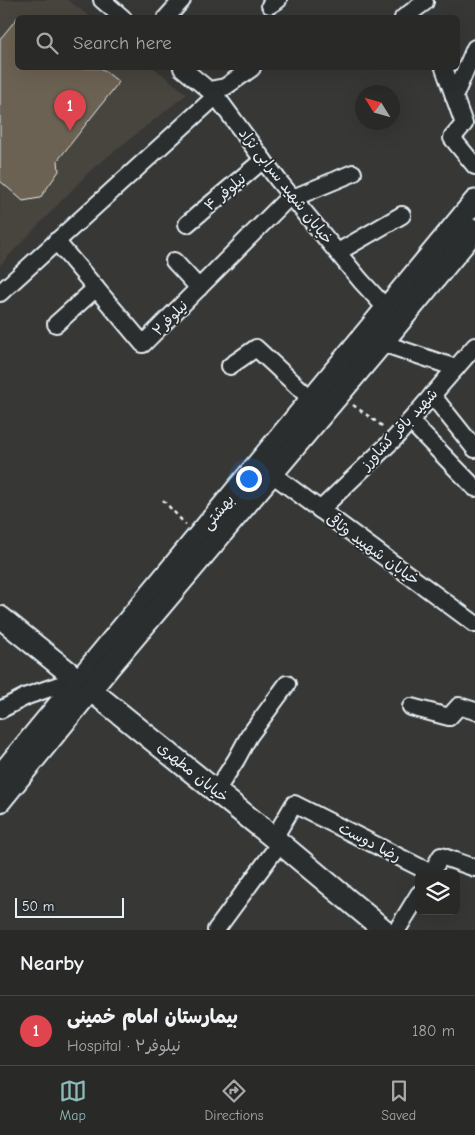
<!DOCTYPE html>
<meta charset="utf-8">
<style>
body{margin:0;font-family:"Comic Neue","Playpen Sans Arabic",sans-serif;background:#313230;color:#f1f3f6}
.controls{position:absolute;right:15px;bottom:15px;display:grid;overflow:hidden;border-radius:8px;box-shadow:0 5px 20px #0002}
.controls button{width:45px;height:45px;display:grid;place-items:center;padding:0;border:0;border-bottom:1px solid #454645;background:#292a28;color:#f1f3f6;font:25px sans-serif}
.compass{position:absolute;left:355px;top:85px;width:45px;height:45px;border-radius:50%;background:#292a28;box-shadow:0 5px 20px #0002;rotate:307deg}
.scale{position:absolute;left:15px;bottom:12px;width:109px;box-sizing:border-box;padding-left:5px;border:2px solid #e8f1f8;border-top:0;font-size:14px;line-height:18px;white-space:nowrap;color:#e8f1f8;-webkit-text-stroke:4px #2a2d2e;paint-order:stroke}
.you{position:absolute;left:248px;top:478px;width:18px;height:18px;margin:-12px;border:4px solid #fff;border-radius:50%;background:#1a73e8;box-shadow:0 0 0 8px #1a73e833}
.badge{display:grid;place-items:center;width:32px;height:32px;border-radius:50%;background:#8bbbb9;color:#fff;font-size:16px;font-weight:700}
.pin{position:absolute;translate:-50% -41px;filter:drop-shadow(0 1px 2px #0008)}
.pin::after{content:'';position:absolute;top:26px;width:18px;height:15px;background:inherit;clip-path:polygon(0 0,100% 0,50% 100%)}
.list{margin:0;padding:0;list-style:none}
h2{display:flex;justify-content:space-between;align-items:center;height:65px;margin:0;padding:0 20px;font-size:21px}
h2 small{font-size:16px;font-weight:400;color:#a5a7a8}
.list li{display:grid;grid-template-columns:32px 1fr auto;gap:15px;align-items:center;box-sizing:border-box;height:70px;padding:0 20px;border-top:1px solid #454645}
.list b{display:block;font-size:19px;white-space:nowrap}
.list p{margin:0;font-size:16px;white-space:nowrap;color:#a5a7a8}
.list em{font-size:16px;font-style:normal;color:#a5a7a8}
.icon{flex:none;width:28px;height:28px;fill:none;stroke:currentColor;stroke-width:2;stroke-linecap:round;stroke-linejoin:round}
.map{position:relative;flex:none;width:475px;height:930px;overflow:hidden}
.search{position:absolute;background:#292a28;box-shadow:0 5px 20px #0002;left:15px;right:15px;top:15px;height:55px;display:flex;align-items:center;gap:12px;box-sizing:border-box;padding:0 18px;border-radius:8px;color:#a5a7a8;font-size:19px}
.sheet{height:135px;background:#292a28}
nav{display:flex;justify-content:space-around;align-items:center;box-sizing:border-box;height:70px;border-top:1px solid #454645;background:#292a28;font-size:14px;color:#a5a7a8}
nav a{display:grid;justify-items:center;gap:2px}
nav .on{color:#8bbbb9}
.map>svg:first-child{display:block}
</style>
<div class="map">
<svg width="475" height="930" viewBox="0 0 475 930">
<rect width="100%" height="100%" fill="#373835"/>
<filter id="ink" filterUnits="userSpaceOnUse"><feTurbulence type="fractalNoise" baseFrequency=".02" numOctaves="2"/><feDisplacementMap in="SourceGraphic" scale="10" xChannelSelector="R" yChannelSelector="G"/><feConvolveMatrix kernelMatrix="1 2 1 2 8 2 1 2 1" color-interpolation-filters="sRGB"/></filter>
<g filter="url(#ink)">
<polygon fill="#47453e" points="0,0 68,0 90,17 18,18 18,68 154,68 187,94 92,169 0,265"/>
<polygon fill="#6c6253" stroke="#e8f1f8" points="18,17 18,68 101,68 119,82 58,160 59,171 40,198 23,201 0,181 0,39"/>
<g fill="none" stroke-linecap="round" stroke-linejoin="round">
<defs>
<g id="minor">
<polyline points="102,0 123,18"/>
<polyline points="270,5 278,0"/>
<polyline points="166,18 182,0"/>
<polyline points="403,18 425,2"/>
<polyline points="182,68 216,96 278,180 361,281 386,308"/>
<polyline points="444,68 464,124 452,138 475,166"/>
<polyline points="209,90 225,87 252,68"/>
<polyline points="454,97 475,48"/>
<polyline points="293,198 353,173"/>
<polyline points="187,224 263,160"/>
<polyline points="56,241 143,344 291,195"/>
<polyline points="338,252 402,215"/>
<polyline points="174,261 199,288"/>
<polyline points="0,293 216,96"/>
<polyline points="56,324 96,288"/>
<polyline points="382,343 456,368"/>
<polyline points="230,366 256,348 311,399"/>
<polyline points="432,395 475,449"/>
<polyline points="410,421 475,488"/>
<polyline points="272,474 475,624"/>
<polyline points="320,510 396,437 475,346"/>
<polyline points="411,707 449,717 459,706 475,711"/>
<polyline points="0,710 27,696 59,685"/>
<polyline points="216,791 236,760 249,736 287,684"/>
<polyline points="274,838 294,804 431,873 441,856 475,868"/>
<polyline points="216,930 280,843"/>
<polyline points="397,930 419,894"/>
</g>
<g id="major">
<polyline points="0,617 274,838 384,930"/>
<polyline points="0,776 475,201"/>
<polyline points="0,801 109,667 382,343 475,230"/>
</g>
</defs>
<use href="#minor" stroke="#e8f1f8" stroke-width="20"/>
<use href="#major" stroke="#e8f1f8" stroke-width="25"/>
<g stroke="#e8f1f8" stroke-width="2.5" stroke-dasharray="4 4" stroke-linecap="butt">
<polyline points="353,405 385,428"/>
<polyline points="163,500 186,525"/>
</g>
<use href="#minor" stroke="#2a2d2e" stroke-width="16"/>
<use href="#major" stroke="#2a2d2e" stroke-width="21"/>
</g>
</g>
<g text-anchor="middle" stroke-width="4" stroke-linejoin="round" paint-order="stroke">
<g font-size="15" fill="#e8f1f8" stroke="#2a2d2e">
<text transform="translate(286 186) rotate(52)" y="5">خیابان شهید سرابی نژاد</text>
<text transform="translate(225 192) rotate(-40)" y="5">نیلوفر ۴</text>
<text transform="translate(170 318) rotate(-45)" y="5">نیلوفر۲</text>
<text transform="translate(399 429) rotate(-47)" y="5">شهید باقر کشاورز</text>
<text transform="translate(218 512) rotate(-50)" y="5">بهشتی</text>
<text transform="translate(373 549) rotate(36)" y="5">خیابان شهیید وثاقی</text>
<text transform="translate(193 772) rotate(39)" y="5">خیابان مطهری</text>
<text transform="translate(370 842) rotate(27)" y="5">رضا دوست</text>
</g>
</g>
</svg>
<div class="controls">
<button><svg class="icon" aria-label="layers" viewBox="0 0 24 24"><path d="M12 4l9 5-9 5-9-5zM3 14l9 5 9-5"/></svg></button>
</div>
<svg class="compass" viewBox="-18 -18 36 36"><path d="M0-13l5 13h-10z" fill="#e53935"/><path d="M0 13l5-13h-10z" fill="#a5a7a8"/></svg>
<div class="scale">50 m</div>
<div class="you"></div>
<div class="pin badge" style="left:70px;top:131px;background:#e0444e">1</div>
<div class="search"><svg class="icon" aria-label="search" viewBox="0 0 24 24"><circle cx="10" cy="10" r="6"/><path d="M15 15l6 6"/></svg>Search here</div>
</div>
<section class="sheet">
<h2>Nearby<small></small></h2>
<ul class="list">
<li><span class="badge" style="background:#e0444e">1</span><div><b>بیمارستان امام خمینی</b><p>Hospital · نیلوفر۲</p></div><em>180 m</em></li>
</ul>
</section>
<nav>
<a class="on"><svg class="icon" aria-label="map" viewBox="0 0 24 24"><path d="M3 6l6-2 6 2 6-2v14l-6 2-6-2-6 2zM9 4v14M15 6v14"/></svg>Map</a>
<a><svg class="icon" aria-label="directions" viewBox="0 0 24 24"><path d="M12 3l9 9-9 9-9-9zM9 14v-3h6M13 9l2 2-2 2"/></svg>Directions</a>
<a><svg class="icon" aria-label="saved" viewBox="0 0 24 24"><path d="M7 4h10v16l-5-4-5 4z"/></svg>Saved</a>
</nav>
